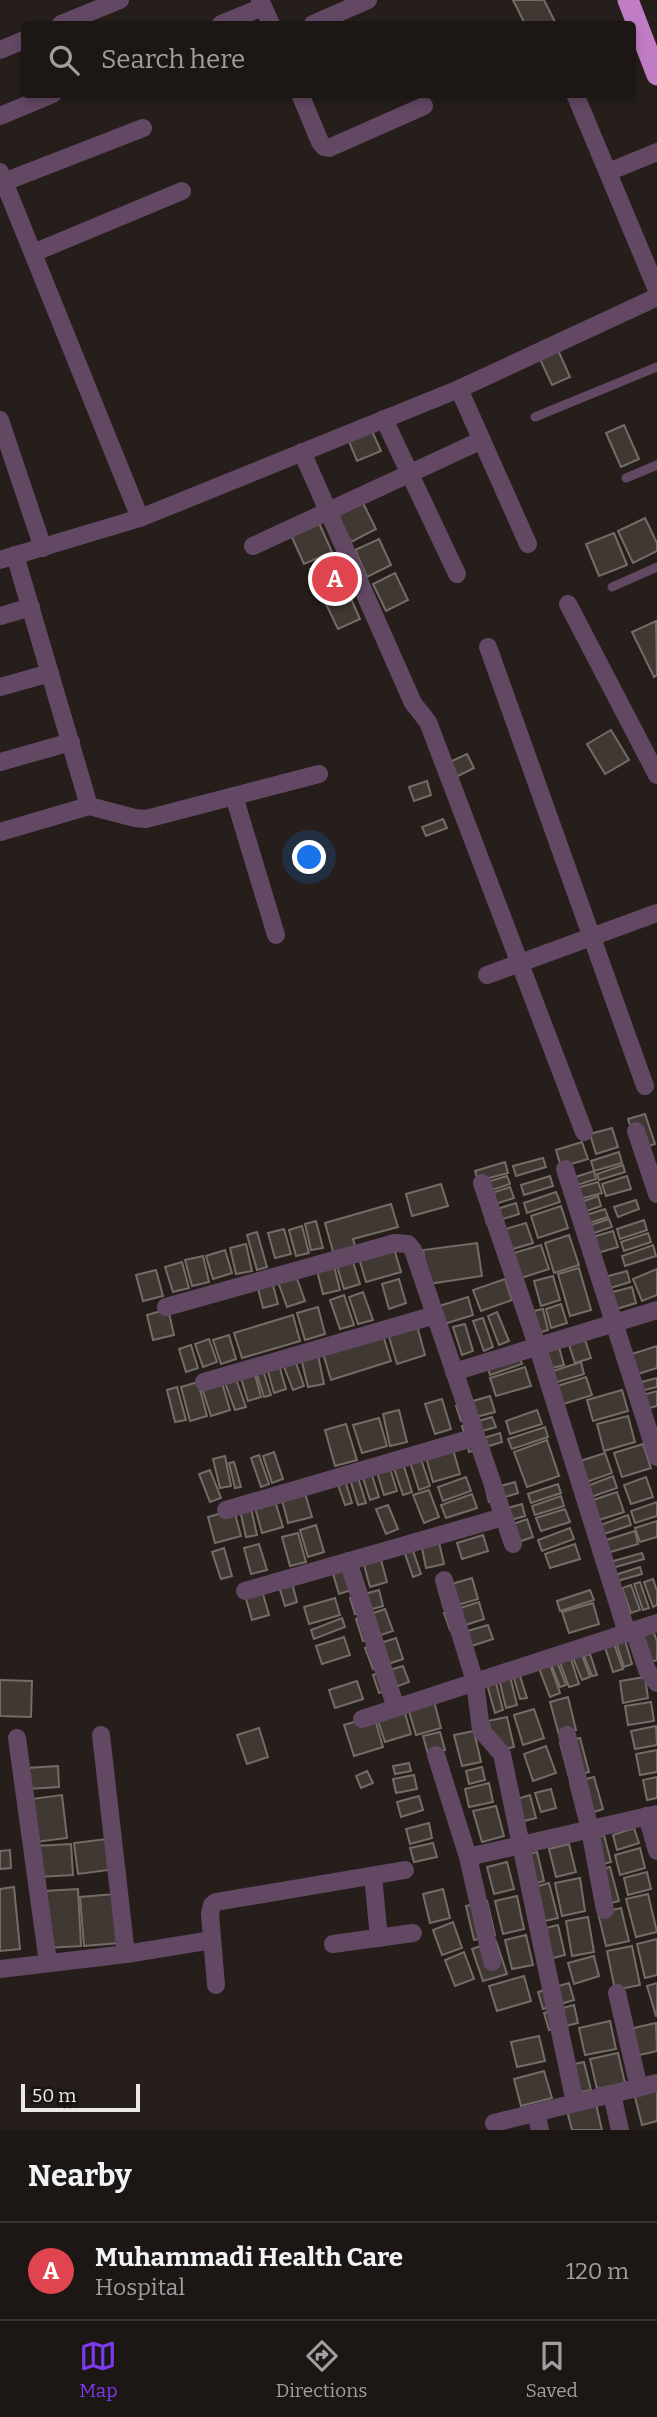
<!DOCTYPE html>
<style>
body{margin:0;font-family:Bitter,serif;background:#251f1d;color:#f1f3f6}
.scale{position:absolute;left:21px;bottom:18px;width:119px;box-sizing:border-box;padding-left:7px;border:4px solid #ede8e5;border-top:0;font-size:19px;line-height:24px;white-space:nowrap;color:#ede8e5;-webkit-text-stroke:5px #1b1511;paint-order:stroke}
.you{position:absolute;left:310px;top:858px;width:24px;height:24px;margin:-18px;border:5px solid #fff;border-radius:50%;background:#1a73e8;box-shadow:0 0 0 10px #1a73e833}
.badge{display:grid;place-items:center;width:46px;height:46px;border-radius:50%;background:#7c3aed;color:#fff;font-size:23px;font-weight:700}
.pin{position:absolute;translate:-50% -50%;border:4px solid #fff;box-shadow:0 2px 7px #0006}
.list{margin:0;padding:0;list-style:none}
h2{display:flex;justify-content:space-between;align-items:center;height:91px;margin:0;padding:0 28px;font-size:30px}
h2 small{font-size:23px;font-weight:400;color:#a09fa0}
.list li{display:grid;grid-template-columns:46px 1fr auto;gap:21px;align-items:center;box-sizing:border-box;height:98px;padding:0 28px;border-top:2px solid #3a3534}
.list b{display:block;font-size:26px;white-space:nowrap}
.list p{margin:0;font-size:23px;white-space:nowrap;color:#a09fa0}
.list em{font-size:23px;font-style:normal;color:#a09fa0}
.icon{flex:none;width:38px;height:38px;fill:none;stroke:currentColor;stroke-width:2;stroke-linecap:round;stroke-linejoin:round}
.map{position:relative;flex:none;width:657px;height:2130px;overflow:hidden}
.search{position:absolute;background:#1c1614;box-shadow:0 4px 10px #0003;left:21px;right:21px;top:21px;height:77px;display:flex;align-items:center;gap:18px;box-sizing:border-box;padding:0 24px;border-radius:7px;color:#a09fa0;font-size:26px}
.sheet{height:189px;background:#1c1614}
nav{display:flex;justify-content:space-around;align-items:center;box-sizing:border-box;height:98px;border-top:2px solid #3a3534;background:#1c1614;font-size:19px;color:#a09fa0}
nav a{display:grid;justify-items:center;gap:4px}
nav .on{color:#7c3aed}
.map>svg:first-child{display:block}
</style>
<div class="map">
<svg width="657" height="2130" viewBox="0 0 657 2130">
<rect width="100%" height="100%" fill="#251e1a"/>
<g fill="#3f3833" stroke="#746c67" stroke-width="2">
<polygon points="513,0 544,0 556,24 525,24"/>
<polygon points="558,350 570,377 552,385 540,359"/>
<polygon points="624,425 639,459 621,467 606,433"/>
<polygon points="371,429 381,451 357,461 348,439"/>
<polygon points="362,501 376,529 351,542 336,514"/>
<polygon points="645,518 657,543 657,551 633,563 618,531"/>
<polygon points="319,523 332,552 304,564 291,535"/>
<polygon points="614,533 627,565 599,576 586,544"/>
<polygon points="379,539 391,565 367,577 355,550"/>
<polygon points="338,556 350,583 323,596 310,569"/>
<polygon points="395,573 408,600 386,611 373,584"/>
<polygon points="348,592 360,619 338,629 325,602"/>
<polygon points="656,621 657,675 654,677 632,632"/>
<polygon points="611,730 629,760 605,774 587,744"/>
<polygon points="467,754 474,768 452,779 445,764"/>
<polygon points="427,781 431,795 414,801 409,787"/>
<polygon points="443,819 447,828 426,836 422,827"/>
<polygon points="645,1114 655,1144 638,1150 628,1119"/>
<polygon points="612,1128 618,1147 596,1154 590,1134"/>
<polygon points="582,1142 588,1159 561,1167 556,1150"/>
<polygon points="619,1152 622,1163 594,1171 591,1161"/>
<polygon points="543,1158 546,1167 516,1176 513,1166"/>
<polygon points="505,1162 508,1173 478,1181 475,1171"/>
<polygon points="623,1165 625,1172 599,1180 597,1174"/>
<polygon points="594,1171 596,1179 571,1187 569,1179"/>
<polygon points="507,1176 510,1184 480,1194 477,1185"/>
<polygon points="550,1176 553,1186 524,1195 521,1185"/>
<polygon points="627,1176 631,1189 606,1196 602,1184"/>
<polygon points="598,1182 602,1193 576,1200 573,1189"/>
<polygon points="441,1184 448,1206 412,1216 406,1194"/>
<polygon points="510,1187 514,1198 486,1207 483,1196"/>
<polygon points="556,1192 560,1202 527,1213 524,1203"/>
<polygon points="598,1196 601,1206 581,1213 578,1203"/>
<polygon points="636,1200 639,1209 618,1217 614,1207"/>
<polygon points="516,1203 519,1214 487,1224 484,1213"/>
<polygon points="391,1204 398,1227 353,1239 356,1249 334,1255 325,1223"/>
<polygon points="561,1206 568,1228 538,1238 531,1216"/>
<polygon points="605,1209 608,1217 586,1224 583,1216"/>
<polygon points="609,1219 612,1227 588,1235 585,1227"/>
<polygon points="644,1220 647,1230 620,1239 617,1229"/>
<polygon points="316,1221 323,1248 311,1250 305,1224"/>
<polygon points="526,1223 533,1243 499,1253 492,1233"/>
<polygon points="302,1226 309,1253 296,1256 289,1230"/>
<polygon points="284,1229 291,1254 275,1258 268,1233"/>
<polygon points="613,1231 618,1247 594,1254 589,1238"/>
<polygon points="257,1232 267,1267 257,1270 247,1235"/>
<polygon points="648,1233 651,1242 624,1251 621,1242"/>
<polygon points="569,1235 579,1265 554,1273 545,1243"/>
<polygon points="477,1243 482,1276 428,1284 423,1250"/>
<polygon points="246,1244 252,1271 236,1274 230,1248"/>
<polygon points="393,1245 401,1272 366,1282 358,1255"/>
<polygon points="541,1245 549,1269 512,1281 504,1256"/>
<polygon points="653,1245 656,1256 625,1266 622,1256"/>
<polygon points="225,1250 232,1273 213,1279 206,1256"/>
<polygon points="203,1256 209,1282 192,1286 185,1260"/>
<polygon points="352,1259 360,1284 344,1289 336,1263"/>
<polygon points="182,1262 189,1288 173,1292 165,1267"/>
<polygon points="333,1262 340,1290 323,1294 316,1267"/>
<polygon points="579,1268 591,1310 570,1316 558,1274"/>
<polygon points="657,1269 657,1295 642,1301 633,1279"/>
<polygon points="156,1270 163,1296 143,1301 136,1275"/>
<polygon points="627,1271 630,1282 604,1290 601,1278"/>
<polygon points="295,1273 305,1301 287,1307 277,1279"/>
<polygon points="553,1276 560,1300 541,1306 534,1281"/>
<polygon points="399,1279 406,1303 389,1309 382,1284"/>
<polygon points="505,1279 512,1300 481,1311 473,1290"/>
<polygon points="272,1281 278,1304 263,1308 257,1285"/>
<polygon points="632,1287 636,1303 610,1311 605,1294"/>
<polygon points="363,1292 373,1320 358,1324 349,1297"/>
<polygon points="344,1295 354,1325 340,1329 330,1300"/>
<polygon points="468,1297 473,1315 441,1325 436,1307"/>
<polygon points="561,1304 567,1323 551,1328 546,1309"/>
<polygon points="318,1307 325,1334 305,1340 297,1313"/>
<polygon points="168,1309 174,1335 153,1340 147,1315"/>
<polygon points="543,1309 548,1330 530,1335 524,1313"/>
<polygon points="497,1312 509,1341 499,1345 488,1316"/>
<polygon points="293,1315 300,1341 242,1358 234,1333"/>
<polygon points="483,1318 493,1347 484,1351 473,1321"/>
<polygon points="416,1322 425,1355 397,1364 387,1330"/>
<polygon points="465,1324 473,1351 462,1355 453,1327"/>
<polygon points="382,1332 391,1361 331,1380 322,1350"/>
<polygon points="229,1335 236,1359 221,1364 213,1340"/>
<polygon points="584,1337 591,1358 575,1363 568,1342"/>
<polygon points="209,1339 217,1362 203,1367 195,1344"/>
<polygon points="191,1345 198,1368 186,1372 179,1349"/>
<polygon points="657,1346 657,1368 635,1375 629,1355"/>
<polygon points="559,1347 564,1365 549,1369 545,1351"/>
<polygon points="318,1355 324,1384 308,1387 301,1358"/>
<polygon points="519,1355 522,1364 490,1375 487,1366"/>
<polygon points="295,1360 304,1386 293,1390 283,1364"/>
<polygon points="581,1362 584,1374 554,1383 550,1372"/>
<polygon points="279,1365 286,1389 274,1393 267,1368"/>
<polygon points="525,1367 531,1386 496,1396 490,1378"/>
<polygon points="263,1370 271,1395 264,1397 256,1372"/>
<polygon points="254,1371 261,1397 248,1401 240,1375"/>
<polygon points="235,1376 246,1407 235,1410 224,1380"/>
<polygon points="586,1377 592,1395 560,1405 554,1387"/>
<polygon points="657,1378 657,1387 640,1391 637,1383"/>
<polygon points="221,1379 230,1410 211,1416 201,1385"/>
<polygon points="198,1382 207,1416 190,1421 181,1387"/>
<polygon points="177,1387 186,1420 175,1422 167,1390"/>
<polygon points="622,1390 628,1411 593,1421 587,1400"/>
<polygon points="657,1391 657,1406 646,1409 643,1395"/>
<polygon points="490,1396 495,1412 461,1421 456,1406"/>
<polygon points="442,1399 451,1429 435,1434 425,1404"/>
<polygon points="399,1410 407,1442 390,1446 383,1414"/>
<polygon points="537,1410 542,1424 510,1434 506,1421"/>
<polygon points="628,1416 635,1442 604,1451 597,1424"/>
<polygon points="492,1417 496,1427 465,1436 462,1426"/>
<polygon points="379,1418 387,1446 362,1453 353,1425"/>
<polygon points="346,1424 357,1460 335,1466 325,1430"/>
<polygon points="545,1427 548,1437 512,1449 508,1439"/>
<polygon points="500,1433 502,1442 469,1452 467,1443"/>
<polygon points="547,1440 559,1476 527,1487 514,1452"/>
<polygon points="643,1444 651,1468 622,1477 614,1453"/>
<polygon points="452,1446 460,1474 433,1482 425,1454"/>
<polygon points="274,1452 283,1479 272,1483 263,1456"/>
<polygon points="605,1453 612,1473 584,1483 577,1462"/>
<polygon points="259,1455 269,1484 261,1487 251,1458"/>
<polygon points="225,1456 231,1486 220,1488 213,1459"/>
<polygon points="420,1456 430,1486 419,1490 409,1459"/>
<polygon points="402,1460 412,1492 403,1495 392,1463"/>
<polygon points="234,1462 241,1487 235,1488 229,1463"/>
<polygon points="389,1465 397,1491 384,1495 376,1469"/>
<polygon points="370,1469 379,1497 370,1500 361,1472"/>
<polygon points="210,1470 221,1498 210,1502 199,1474"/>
<polygon points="357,1474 366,1503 358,1505 349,1476"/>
<polygon points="613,1476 617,1488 591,1497 587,1486"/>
<polygon points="344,1477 352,1503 345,1505 336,1479"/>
<polygon points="466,1477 471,1491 443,1501 438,1487"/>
<polygon points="646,1477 653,1497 631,1504 624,1485"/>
<polygon points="515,1482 518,1493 489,1502 486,1490"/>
<polygon points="558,1484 561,1493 531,1503 528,1494"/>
<polygon points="304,1490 312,1517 288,1523 281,1496"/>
<polygon points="429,1490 439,1517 424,1523 413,1495"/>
<polygon points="617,1492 624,1512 596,1521 590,1501"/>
<polygon points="472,1494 477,1508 446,1518 441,1505"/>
<polygon points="561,1496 564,1506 535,1515 532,1506"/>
<polygon points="274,1498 283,1527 262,1533 254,1504"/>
<polygon points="657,1502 657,1516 635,1523 631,1511"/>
<polygon points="522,1504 525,1516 497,1524 493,1512"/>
<polygon points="388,1505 398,1529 386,1534 376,1509"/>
<polygon points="251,1508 257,1535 246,1537 240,1510"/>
<polygon points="565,1509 570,1522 541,1531 536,1518"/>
<polygon points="234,1510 241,1536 215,1543 208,1517"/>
<polygon points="628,1515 631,1525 598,1536 595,1527"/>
<polygon points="527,1519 533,1537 506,1546 500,1529"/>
<polygon points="657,1521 657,1537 640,1542 635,1528"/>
<polygon points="316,1525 324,1552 308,1557 300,1530"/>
<polygon points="570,1528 574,1539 542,1551 538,1540"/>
<polygon points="635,1531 638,1544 607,1553 603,1541"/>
<polygon points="298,1533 306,1562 290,1566 282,1537"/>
<polygon points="483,1535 488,1551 462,1559 457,1543"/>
<polygon points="438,1538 444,1564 426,1568 421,1543"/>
<polygon points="259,1544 267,1570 251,1574 244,1548"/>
<polygon points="575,1544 580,1559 550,1568 545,1554"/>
<polygon points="411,1545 421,1574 413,1577 403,1548"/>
<polygon points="224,1548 232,1576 221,1579 212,1552"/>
<polygon points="642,1553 644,1559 612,1568 610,1562"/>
<polygon points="380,1556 387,1582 370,1587 363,1561"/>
<polygon points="343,1564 351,1590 339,1594 331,1567"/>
<polygon points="640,1567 642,1574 614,1582 612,1576"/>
<polygon points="472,1578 478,1599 444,1609 438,1588"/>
<polygon points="291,1579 297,1602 285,1606 278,1583"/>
<polygon points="653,1579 657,1591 657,1605 653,1607 644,1582"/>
<polygon points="640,1582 649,1608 643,1610 634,1584"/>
<polygon points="631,1585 640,1610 631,1613 622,1588"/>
<polygon points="261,1587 269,1615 252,1620 244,1592"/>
<polygon points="379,1590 383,1606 355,1614 350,1598"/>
<polygon points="590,1590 594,1600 560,1611 557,1601"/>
<polygon points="335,1598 340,1615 309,1624 304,1607"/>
<polygon points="479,1602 484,1619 450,1630 444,1613"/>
<polygon points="593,1603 599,1624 569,1633 562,1612"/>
<polygon points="385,1609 393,1631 363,1641 356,1619"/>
<polygon points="342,1618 345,1627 314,1639 311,1630"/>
<polygon points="488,1625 493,1639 459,1650 454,1635"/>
<polygon points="652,1628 657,1641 657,1660 648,1663 637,1633"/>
<polygon points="344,1637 350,1655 322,1664 316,1646"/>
<polygon points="624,1637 632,1664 624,1667 615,1639"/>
<polygon points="396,1638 403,1659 373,1669 365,1648"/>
<polygon points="613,1641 623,1669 613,1672 604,1644"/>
<polygon points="580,1650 590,1677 582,1680 571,1653"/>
<polygon points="569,1653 579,1684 569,1687 558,1657"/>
<polygon points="590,1654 597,1675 592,1676 584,1656"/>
<polygon points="548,1659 560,1693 550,1697 537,1663"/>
<polygon points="556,1659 566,1685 560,1687 550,1661"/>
<polygon points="403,1666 409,1682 379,1693 373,1675"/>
<polygon points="519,1673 527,1698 520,1699 513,1675"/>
<polygon points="510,1676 517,1705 506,1708 499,1679"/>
<polygon points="645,1677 648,1698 623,1703 620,1681"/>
<polygon points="495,1679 503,1710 495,1713 486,1681"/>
<polygon points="0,1680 32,1681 31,1717 0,1716"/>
<polygon points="357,1681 363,1699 335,1708 329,1690"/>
<polygon points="568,1697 576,1730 559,1735 550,1702"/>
<polygon points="434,1701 441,1728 416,1735 408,1708"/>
<polygon points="651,1702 654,1721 628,1725 625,1706"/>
<polygon points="403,1706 411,1734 385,1742 376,1715"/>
<polygon points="534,1709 544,1738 523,1745 514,1715"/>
<polygon points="374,1716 383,1747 354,1756 344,1725"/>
<polygon points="507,1717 514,1747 495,1751 488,1721"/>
<polygon points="656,1726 657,1745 635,1749 631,1731"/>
<polygon points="259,1728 268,1757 247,1764 237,1735"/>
<polygon points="474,1731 481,1762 462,1766 454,1735"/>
<polygon points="440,1732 445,1750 428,1754 423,1736"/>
<polygon points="580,1738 589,1772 569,1777 560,1743"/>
<polygon points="546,1746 556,1773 533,1781 524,1754"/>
<polygon points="657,1750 657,1772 640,1775 636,1754"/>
<polygon points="409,1763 411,1771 395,1774 393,1766"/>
<polygon points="58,1766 59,1787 27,1789 26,1768"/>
<polygon points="482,1767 485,1780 469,1784 466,1771"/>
<polygon points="367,1771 373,1783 361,1788 356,1776"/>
<polygon points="414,1775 417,1789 396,1793 393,1779"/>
<polygon points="594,1777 603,1809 579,1817 570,1783"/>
<polygon points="657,1777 657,1798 647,1800 643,1780"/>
<polygon points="489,1783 493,1802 469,1807 465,1789"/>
<polygon points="551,1789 556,1808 541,1812 535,1793"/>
<polygon points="62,1795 67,1838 36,1842 31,1799"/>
<polygon points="530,1795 536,1818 520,1822 514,1800"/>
<polygon points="419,1796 423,1810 401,1817 397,1802"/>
<polygon points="496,1806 504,1836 482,1842 473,1811"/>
<polygon points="429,1823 432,1838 410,1844 406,1829"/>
<polygon points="634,1828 639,1843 617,1850 613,1835"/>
<polygon points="604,1835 611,1862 592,1867 585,1840"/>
<polygon points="106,1839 109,1870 78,1874 74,1843"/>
<polygon points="433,1843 437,1857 414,1862 410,1848"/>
<polygon points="71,1844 73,1875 37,1877 35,1846"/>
<polygon points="569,1844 576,1872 556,1877 549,1849"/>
<polygon points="640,1848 645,1868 620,1875 615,1855"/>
<polygon points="10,1850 11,1868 0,1869 0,1851"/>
<polygon points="537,1852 544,1881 528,1885 520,1856"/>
<polygon points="507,1862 514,1889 494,1894 487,1867"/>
<polygon points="610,1867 619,1901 598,1906 590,1872"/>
<polygon points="647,1872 651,1889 628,1895 624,1878"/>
<polygon points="580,1878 585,1911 562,1916 555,1883"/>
<polygon points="549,1883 558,1918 536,1923 527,1889"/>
<polygon points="14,1887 20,1949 0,1951 0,1889"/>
<polygon points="78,1889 81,1946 47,1948 44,1891"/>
<polygon points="443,1889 450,1918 430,1923 423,1894"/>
<polygon points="115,1894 119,1943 84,1946 80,1897"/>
<polygon points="648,1894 657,1932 636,1937 626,1899"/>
<polygon points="517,1896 524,1929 503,1934 495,1901"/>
<polygon points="487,1901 495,1935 474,1940 466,1906"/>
<polygon points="621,1908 629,1941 606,1946 598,1913"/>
<polygon points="588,1917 594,1952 572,1956 566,1921"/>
<polygon points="453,1922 462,1948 442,1955 433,1930"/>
<polygon points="558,1925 565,1955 545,1960 538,1930"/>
<polygon points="526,1935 533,1965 512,1969 505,1940"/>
<polygon points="657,1939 657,1975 645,1978 637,1944"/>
<polygon points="496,1941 507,1974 483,1981 472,1949"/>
<polygon points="632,1946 640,1985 615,1990 607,1951"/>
<polygon points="464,1952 474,1979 455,1986 445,1960"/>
<polygon points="594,1956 599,1976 574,1984 568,1963"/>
<polygon points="524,1976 531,2001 497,2011 489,1986"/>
<polygon points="569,1983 574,2000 543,2009 538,1992"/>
<polygon points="657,1983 657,2016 656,2016 647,1986"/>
<polygon points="574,2005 578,2023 549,2030 544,2013"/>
<polygon points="610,2021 616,2049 585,2055 579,2028"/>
<polygon points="656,2023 657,2051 635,2056 629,2029"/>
<polygon points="539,2036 545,2061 517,2067 511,2042"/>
<polygon points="618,2053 625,2083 597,2089 590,2059"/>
<polygon points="584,2062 591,2090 566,2095 560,2067"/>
<polygon points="544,2071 552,2098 521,2106 514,2079"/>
<polygon points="657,2088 657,2121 642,2125 634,2093"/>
<polygon points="596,2104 602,2130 572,2130 567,2111"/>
</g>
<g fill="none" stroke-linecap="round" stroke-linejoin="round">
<g stroke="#634864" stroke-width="9">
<polyline points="535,417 657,367"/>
<polyline points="626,478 657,465"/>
<polyline points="612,587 657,567"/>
</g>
<g stroke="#634864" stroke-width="18">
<polyline points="260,0 271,24"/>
<polyline points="61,24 120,0"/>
<polyline points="221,24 263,7"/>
<polyline points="313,24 368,0"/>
<polyline points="0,50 24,40"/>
<polyline points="300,94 320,142 324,147 329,148 424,106"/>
<polyline points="575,94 657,290"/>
<polyline points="0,116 53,94"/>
<polyline points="0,172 140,518"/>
<polyline points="608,172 657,152"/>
<polyline points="4,182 143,128"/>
<polyline points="33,253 182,191"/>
<polyline points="459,389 528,544"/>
<polyline points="384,419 457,574"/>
<polyline points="0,420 43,548"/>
<polyline points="302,452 413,703 428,722 584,1132"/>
<polyline points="253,546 482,440"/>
<polyline points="15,555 89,806"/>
<polyline points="0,560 140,518 459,389 657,297"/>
<polyline points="568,604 657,775"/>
<polyline points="0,616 31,607"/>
<polyline points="488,647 645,1086"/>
<polyline points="0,687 50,673"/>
<polyline points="0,762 71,742"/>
<polyline points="234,796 276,935"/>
<polyline points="0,832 89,806 135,818 146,819 319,774"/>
<polyline points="487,975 657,913"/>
<polyline points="636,1131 657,1194"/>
<polyline points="565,1169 657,1457"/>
<polyline points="482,1183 538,1348 627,1633"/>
<polyline points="166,1307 395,1243 408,1244 413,1250 513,1544"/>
<polyline points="454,1372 657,1310"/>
<polyline points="204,1382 435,1315"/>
<polyline points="226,1510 476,1437"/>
<polyline points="348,1561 396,1708"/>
<polyline points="444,1580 475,1682 481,1730 502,1754 575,2103"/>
<polyline points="245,1591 503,1517"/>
<polyline points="634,1631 647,1670 657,1683"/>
<polyline points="362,1719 657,1623"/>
<polyline points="101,1735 126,1954"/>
<polyline points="567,1735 590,1830 605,1910"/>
<polyline points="17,1738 48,1963"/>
<polyline points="436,1755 468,1857 492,1962"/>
<polyline points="647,1816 657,1851"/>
<polyline points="468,1857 657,1814"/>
<polyline points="373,1876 379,1938"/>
<polyline points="333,1944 413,1933"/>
<polyline points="0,1969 126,1954 212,1940"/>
<polyline points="216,1985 210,1914 212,1905 216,1902 405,1870"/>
<polyline points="617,1993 639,2088"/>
<polyline points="612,2094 620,2130"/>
<polyline points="536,2113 540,2130"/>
<polyline points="494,2123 657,2083"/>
</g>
<polyline stroke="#c07dc4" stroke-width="21" points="628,0 657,75"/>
</g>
</svg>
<div class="scale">50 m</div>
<div class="you"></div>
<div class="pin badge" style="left:335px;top:579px;background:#e0444e">A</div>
<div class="search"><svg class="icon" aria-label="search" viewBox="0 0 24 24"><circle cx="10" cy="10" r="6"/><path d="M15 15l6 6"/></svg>Search here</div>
</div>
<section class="sheet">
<h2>Nearby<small></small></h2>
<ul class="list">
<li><span class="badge" style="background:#e0444e">A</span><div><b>Muhammadi Health Care</b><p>Hospital</p></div><em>120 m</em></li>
</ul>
</section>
<nav>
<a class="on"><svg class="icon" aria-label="map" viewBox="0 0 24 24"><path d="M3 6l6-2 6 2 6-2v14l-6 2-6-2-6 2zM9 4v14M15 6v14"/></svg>Map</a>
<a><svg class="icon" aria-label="directions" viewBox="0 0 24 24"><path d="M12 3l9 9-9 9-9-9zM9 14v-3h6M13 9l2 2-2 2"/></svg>Directions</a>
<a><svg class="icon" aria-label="saved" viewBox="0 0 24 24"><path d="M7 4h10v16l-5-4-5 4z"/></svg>Saved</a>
</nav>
